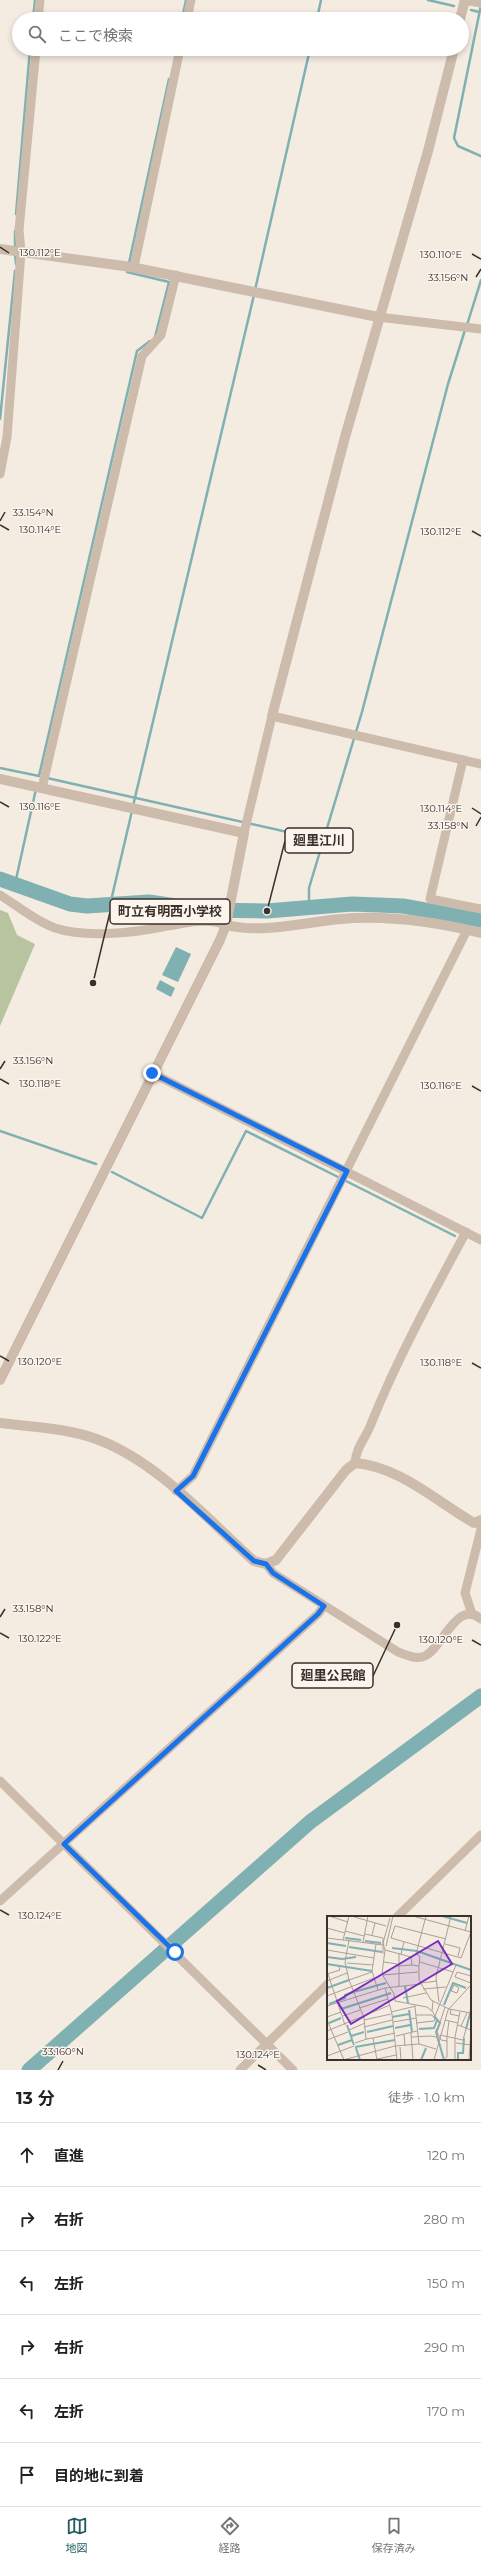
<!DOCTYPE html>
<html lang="ja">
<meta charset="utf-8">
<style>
body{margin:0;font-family:Montserrat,"Noto Sans JP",sans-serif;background:#f6f6f6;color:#202124}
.stop{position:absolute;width:12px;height:12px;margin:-9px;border:3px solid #1a73e8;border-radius:50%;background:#fff}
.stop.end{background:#1a73e8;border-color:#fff;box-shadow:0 1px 4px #0008}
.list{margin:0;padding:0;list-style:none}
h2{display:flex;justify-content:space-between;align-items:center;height:52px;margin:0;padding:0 16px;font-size:17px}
h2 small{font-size:13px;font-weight:400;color:#757577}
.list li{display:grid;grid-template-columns:26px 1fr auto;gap:12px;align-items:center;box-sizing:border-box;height:64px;padding:0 16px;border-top:1px solid #e0e0e0}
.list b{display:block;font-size:15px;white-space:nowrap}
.list em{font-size:13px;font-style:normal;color:#757577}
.icon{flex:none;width:22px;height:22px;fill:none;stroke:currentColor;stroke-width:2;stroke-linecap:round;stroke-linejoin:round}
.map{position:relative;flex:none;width:481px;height:2070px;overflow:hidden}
.search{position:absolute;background:#fff;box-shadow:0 2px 6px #0003;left:12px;right:12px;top:12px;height:44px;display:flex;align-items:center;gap:10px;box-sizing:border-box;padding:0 14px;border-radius:22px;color:#757577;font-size:15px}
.sheet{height:436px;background:#fff}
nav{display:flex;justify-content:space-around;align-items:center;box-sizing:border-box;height:56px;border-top:1px solid #e0e0e0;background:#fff;font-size:11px;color:#757577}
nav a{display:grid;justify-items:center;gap:2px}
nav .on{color:#1f5a5e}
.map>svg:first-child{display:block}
</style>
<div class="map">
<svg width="481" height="2070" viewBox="0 0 481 2070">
<rect width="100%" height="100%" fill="#f4ebe1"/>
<polygon fill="#b8c4a0" points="0,910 8,913 17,935 35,944 0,1026"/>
<g fill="#7fb0b2">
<polygon points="176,947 191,954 178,982 162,975"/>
<polygon points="160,980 175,988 171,997 156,989"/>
</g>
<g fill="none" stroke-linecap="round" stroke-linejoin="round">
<g stroke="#7fb0b2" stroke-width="2.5">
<polyline points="428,0 454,6"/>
<polyline points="481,5 454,138 458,146 481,156"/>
<polyline points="471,10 479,12"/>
<polyline points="33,19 35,0"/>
<polyline points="182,19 186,0"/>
<polyline points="317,19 321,0"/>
<polyline points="16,214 30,49"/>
<polyline points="15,231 15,248"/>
<polyline points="15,253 16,264"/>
<polyline points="129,263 169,79"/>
<polyline points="128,268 127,272 169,282 155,337"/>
<polyline points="255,290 310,49"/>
<polyline points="467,325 481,280"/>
<polyline points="0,419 15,271"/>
<polyline points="0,768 39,776 137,351 150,341"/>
<polyline points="47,778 323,840"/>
<polyline points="133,806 254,295"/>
<polyline points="15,884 36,789"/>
<polyline points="110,905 132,811"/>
<polyline points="309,907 309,888 362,712 448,384 465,330"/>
<polyline points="0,1131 96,1164"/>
<polyline points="112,1172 202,1218 246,1131 340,1178"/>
<polyline points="344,1180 455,1236"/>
</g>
<g stroke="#7fb0b2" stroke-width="15">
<polyline points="0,879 70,904 87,906 149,902 202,910 267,911 352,904 403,906 481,920"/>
<polyline points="29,2070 310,1822 481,1696"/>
</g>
<g stroke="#cdbbac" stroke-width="9">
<polyline points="464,0 481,3"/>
<polyline points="38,19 40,0"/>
<polyline points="187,19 191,0"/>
<polyline points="134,267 180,49"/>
<polyline points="378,317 481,329"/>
<polyline points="0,474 7,437 21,252 19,230 36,49"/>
<polyline points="463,760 430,899 481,909"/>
<polyline points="42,788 142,356 161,335 176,275"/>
<polyline points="244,833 272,716 481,764"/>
<path d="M0,895C18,906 35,921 55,928C85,938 132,933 162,927C183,924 205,917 226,925"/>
<polyline points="152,1073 481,1240"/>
<path d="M355,1463C356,1447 366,1438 371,1424C398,1357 432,1295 466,1232"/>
<polyline points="176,1491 193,1476 467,930"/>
<path d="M266,1564L273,1573L398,1652C406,1655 416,1660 425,1656C443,1647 457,1599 481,1619"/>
<polyline points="472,1614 465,1593 481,1529 480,1521"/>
<polyline points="0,1781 293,2070"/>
<polyline points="0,1901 318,1614 324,1606"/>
<polyline points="397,1917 481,1835"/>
<polyline points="240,2070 328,1984"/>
</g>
<g stroke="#cdbbac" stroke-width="10">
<polyline points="460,19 465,0"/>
<polyline points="0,249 131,267 378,317"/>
<polyline points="272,716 345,437 428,151 454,49"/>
<polyline points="0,779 244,833 226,925 220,940 0,1380"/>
<path d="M226,925C263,934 304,922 341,919C387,915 436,922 481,933"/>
<path d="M0,1423C32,1427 69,1428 99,1440C159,1463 207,1519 254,1561L266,1564L276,1560L346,1470L355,1463C397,1466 434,1499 469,1520L474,1523L481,1520"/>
</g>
</g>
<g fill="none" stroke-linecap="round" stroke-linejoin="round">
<polyline stroke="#1a73e8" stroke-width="5" points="152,1073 347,1171 193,1476 176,1491 254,1561 266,1564 273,1573 324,1606 318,1614 64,1844 175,1952"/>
</g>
<path fill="none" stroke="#3b302b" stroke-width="1.5" d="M0,247L9,253M472,254L481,259M476,277L481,269M0,521L5,512M0,525L9,530M472,531L481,536M0,802L9,807M472,808L481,814M476,826L481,817M0,1069L5,1061M0,1079L9,1084M472,1086L481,1091M0,1356L9,1361M472,1363L481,1368M0,1617L5,1609M0,1633L9,1638M472,1640L481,1645M0,1910L9,1915M258,2065L266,2070M58,2070L63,2061"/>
<g transform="translate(327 1916)">
<rect width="144" height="144" fill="#f4ebe1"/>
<path fill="none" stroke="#7fb0b2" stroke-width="2" d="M115,0L140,7M18,22L34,24M38,25L54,27M0,27L19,30M22,31L55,36M65,32L90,35L144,54M0,41L15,43L29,41M0,48L45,55M78,70L81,87M0,72L22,64M2,88L18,82V79L23,77L59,67M117,89L126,67L139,72M14,93L64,77M82,94L85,116M107,100L113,107L109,116L117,144M65,101L82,98M2,107L14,102M20,109L25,123M68,112L83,109M92,113L107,112L110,104M139,113L144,94M40,116L66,110M24,120L37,116M11,129L25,124L27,129M28,131L68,124M29,132L33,144M94,144L99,132M131,144V137H136L137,122"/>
<path fill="none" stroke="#aaa098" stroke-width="1" d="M2,0L21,6M24,0L59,10M86,0L144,16M63,2L56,27L58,34L84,41L85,49L92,50V64L104,84L122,93L144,97M0,12L18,17M18,15L37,20M138,15L142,0M38,18L56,22V38M45,19L48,7M0,22L56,29M119,23L68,10L64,22L134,42L144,16M16,24L22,0M22,24L18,46L22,64L37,102L39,123L46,122L50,144M36,26L41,0M49,28L45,55L51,74M118,28L133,32L131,40M59,30L66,0M0,34L47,42M58,34L55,58L67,78L68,85L100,91L105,95M74,38L77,26M57,46L70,48M93,46L126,56M20,47L46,49M70,50L85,49M92,50L93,40L89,38L99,0M0,58L13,54L12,51M1,58L18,109M56,59L91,56M144,60L130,56L128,61L144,67M22,64L45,56M0,65L20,57M93,67L110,65M127,69L132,72L130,77L124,75ZM72,70V37M96,73L119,71M0,80L47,62M76,82L99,77M106,85L105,95L108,100L129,49M112,86L109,61L124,0M0,90L58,72M88,91L92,128M118,91L110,116L114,124L120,125M32,92L61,83M124,94L123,98L132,100M64,96L89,90M89,99H105M16,100L33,94M0,101L14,96M0,104L17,144M37,104L64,98M118,104L131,107M66,106L89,102M89,107L107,105L108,103L105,99M131,109L144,114M134,110L140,97M37,111L65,104M22,114L38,107M0,115L63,89M84,117L86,144M77,118L78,130M113,119L136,124L139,113M69,120L90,115M120,120L122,105M85,121L103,120L110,121L111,125M46,122L68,117M0,124L21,116M28,127L40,123M129,127L144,129M73,131L74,144M0,140L27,130M118,142L120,141V120M50,143L69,139M16,144L68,130L92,128L109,133M70,144L65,98L58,72L94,68M107,144L121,94L144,69M128,144V121L133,96M142,144L144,114"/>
<path fill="#7b2cbf" fill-opacity="0.15" stroke="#7b2cbf" stroke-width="2" d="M111,25L125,48L24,108L10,85Z"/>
<rect width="144" height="144" fill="none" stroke="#3b302b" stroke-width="2"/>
</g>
<g font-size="10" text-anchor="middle" fill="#3b302b" stroke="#fbf5ee" stroke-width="3" stroke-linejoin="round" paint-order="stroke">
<text x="40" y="256">130.112°E</text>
<text x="441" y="258">130.110°E</text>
<text x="448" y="281">33.156°N</text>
<text x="33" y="516">33.154°N</text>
<text x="40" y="533">130.114°E</text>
<text x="441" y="535">130.112°E</text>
<text x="40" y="810">130.116°E</text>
<text x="441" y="812">130.114°E</text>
<text x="448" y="829">33.158°N</text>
<text x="33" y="1064">33.156°N</text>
<text x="40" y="1087">130.118°E</text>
<text x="441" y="1089">130.116°E</text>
<text x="40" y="1365">130.120°E</text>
<text x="441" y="1366">130.118°E</text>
<text x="33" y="1612">33.158°N</text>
<text x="40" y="1642">130.122°E</text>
<text x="441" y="1643">130.120°E</text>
<text x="40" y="1919">130.124°E</text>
<text x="63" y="2055">33.160°N</text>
<text x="258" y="2058">130.124°E</text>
</g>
<path fill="none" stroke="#3b302b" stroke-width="1.5" d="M267 911L285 841M93 983L110 912M397 1625L373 1676"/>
<g fill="#3b302b" stroke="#fbf5ee" stroke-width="1.5">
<circle cx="267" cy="911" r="4"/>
<circle cx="93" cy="983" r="4"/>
<circle cx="397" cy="1625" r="4"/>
</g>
<g fill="#fbf5ee" stroke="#3b302b" stroke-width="1.5">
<rect x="285" y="828" width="68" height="25" rx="4"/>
<rect x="110" y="899" width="120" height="25" rx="4"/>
<rect x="292" y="1663" width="81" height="25" rx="4"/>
</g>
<g font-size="13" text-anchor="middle" font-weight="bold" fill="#3b302b">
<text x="319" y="845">廻里江川</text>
<text x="170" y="916">町立有明西小学校</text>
<text x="333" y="1680">廻里公民館</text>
</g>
</svg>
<div class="stop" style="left:175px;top:1952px"></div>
<div class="stop end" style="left:152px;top:1073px"></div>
<div class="search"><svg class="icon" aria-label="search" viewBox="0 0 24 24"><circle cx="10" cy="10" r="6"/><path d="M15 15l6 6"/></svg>ここで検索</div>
</div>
<section class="sheet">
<h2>13 分<small>徒歩 · 1.0 km</small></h2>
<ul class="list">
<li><svg class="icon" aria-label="ahead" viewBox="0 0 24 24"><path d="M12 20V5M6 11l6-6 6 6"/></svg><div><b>直進</b></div><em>120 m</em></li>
<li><svg class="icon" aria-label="right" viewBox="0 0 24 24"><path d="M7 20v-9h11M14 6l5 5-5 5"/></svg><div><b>右折</b></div><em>280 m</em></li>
<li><svg class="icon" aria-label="left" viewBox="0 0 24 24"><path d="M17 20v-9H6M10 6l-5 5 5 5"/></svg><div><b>左折</b></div><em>150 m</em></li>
<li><svg class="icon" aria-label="right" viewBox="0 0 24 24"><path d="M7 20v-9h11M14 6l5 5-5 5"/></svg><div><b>右折</b></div><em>290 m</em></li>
<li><svg class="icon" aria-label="left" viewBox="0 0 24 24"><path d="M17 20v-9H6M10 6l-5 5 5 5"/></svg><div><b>左折</b></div><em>170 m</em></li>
<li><svg class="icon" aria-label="arrive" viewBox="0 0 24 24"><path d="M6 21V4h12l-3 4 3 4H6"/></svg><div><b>目的地に到着</b></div></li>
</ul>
</section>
<nav>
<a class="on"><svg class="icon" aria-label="map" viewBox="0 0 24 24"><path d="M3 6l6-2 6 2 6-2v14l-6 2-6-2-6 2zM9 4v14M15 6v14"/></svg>地図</a>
<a><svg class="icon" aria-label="directions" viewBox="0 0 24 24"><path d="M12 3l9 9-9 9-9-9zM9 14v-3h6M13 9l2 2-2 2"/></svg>経路</a>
<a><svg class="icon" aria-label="saved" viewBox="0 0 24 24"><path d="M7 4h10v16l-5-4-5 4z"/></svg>保存済み</a>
</nav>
